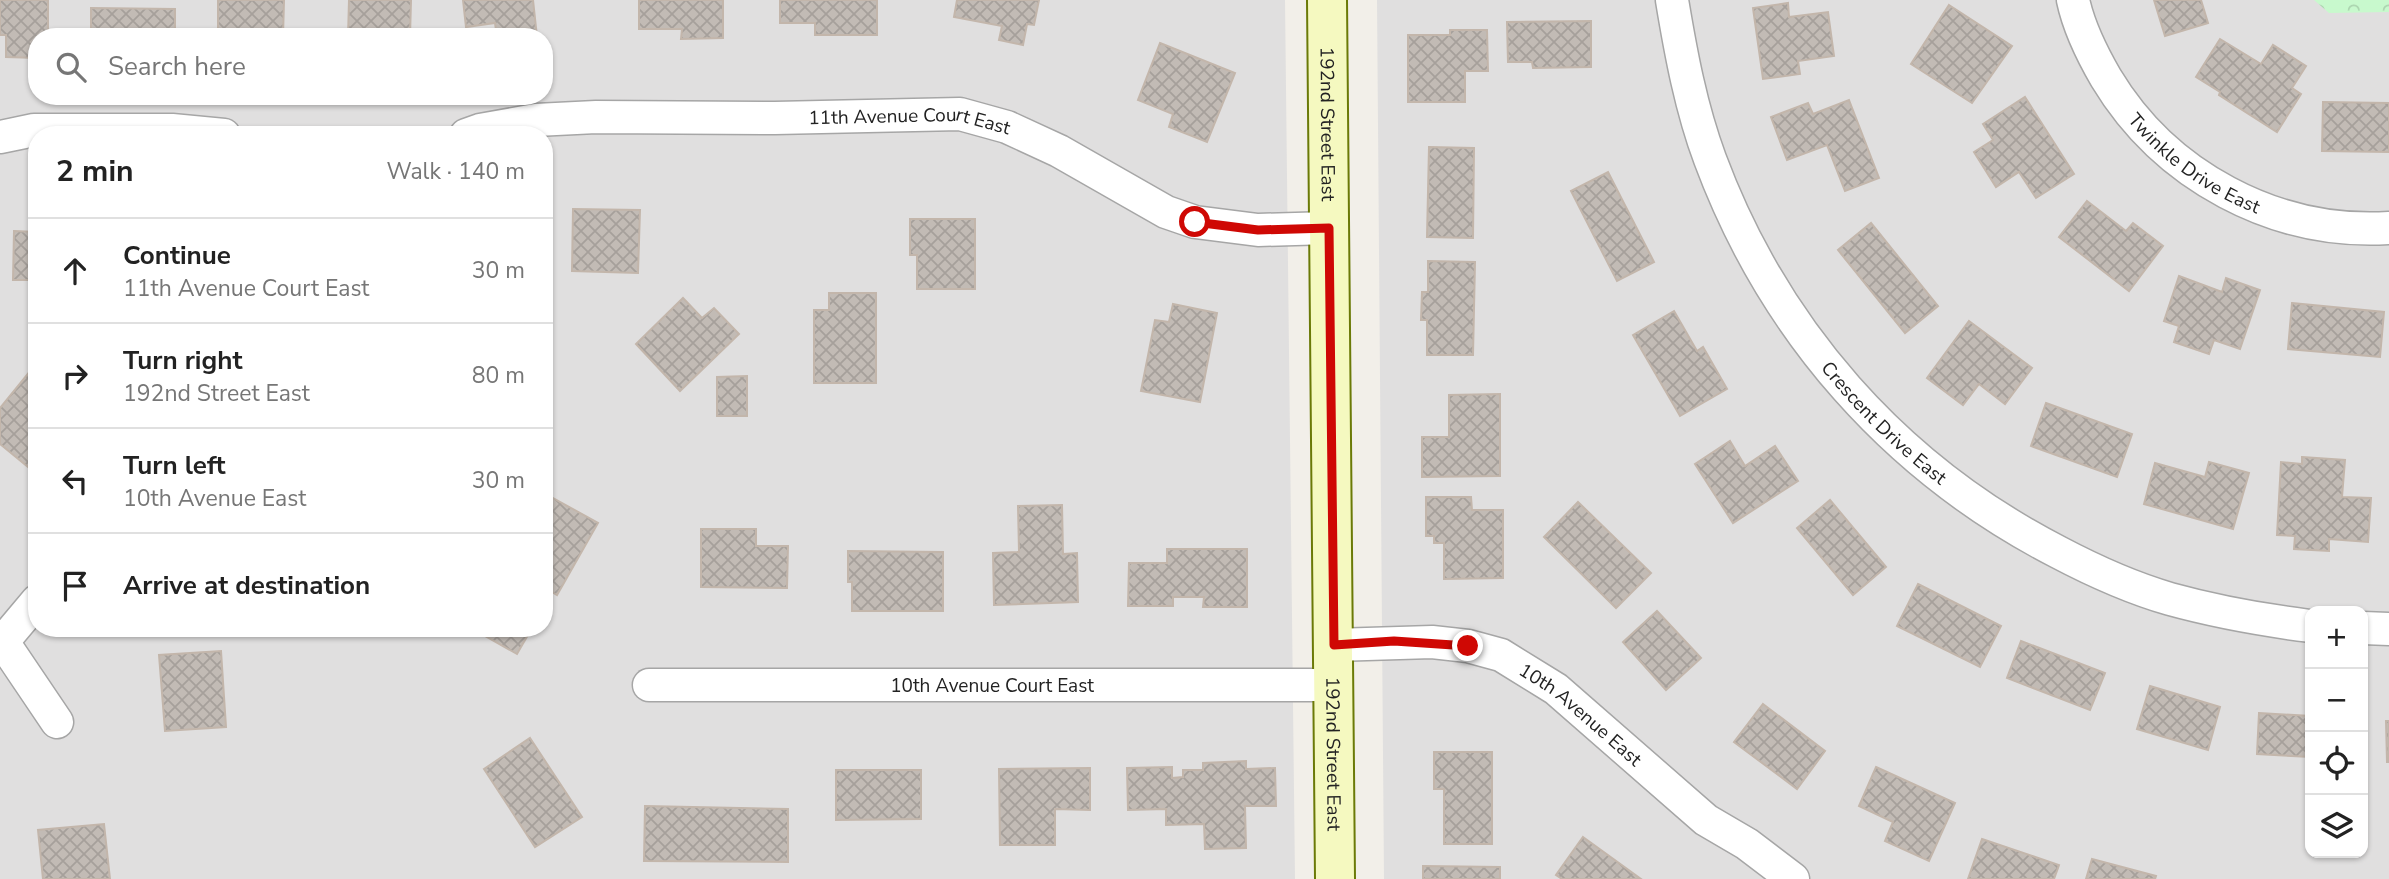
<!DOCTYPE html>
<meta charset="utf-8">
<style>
body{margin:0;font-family:"Nunito Sans",sans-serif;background:#f2f2f2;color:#222}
.controls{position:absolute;right:21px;bottom:21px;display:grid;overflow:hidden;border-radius:14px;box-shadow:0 2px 5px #0004}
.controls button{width:63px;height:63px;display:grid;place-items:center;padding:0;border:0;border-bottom:2px solid #e0e0e0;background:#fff;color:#222;font:35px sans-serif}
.stop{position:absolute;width:21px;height:21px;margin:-16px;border:5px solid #cf0804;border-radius:50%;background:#fff}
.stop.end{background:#cf0804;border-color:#fff;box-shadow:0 2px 7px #0008}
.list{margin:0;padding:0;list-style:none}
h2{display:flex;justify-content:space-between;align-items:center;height:91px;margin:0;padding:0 28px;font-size:30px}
h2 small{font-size:23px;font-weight:400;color:#767676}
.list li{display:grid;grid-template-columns:46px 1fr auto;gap:21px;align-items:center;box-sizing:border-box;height:105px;padding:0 28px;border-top:2px solid #e0e0e0}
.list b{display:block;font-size:26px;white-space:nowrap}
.list p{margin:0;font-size:23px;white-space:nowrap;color:#767676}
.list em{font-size:23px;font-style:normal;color:#767676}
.icon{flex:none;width:38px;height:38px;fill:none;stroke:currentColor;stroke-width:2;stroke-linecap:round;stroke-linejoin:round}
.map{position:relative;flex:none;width:2389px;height:879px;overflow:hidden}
.search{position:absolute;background:#fff;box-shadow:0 2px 5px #0004;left:28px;top:28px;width:525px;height:77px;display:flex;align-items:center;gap:18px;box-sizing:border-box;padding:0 24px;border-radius:28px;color:#767676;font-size:26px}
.panel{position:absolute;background:#fff;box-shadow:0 2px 5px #0004;left:28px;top:126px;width:525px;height:511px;border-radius:28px}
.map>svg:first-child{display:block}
</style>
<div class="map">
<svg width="2389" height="879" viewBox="0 0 2389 879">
<defs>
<pattern id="park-crowns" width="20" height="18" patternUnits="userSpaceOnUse" patternTransform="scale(1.75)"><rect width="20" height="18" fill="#c8f9cd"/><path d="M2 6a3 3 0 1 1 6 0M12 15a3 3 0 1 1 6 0" fill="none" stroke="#acd5b0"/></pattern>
<pattern id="building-cross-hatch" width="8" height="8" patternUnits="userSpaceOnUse" patternTransform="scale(1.75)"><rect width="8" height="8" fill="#c2bbb5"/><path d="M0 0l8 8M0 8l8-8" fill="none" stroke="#a6a09b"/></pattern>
</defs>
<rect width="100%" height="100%" fill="#f2efe9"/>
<g fill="#e0dfdf" fill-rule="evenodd">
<path d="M0,0H1285L1295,879H0ZM37,37H544V96H37ZM37,135H544V628H37Z"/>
<path d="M1377,0H2389V879H1384ZM2310,611H2363V853H2310Z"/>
</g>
<polygon fill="url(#park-crowns)" points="2314,0 2389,0 2389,12 2329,13"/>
<g fill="url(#building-cross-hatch)" stroke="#c3b6ab" stroke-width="2">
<polygon points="0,0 48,0 48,37 37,37 37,58 6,57 6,35 0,35"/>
<polygon points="218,0 284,0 283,37 218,37"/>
<polygon points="349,0 411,0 410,37 348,37"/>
<polygon points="463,0 533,0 537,37 497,37 495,23 466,27"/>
<polygon points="639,0 723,0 723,38 681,39 682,29 639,29"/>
<polygon points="780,0 877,0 877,35 815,35 815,23 780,23"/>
<polygon points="957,0 1039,0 1034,25 1027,24 1023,45 999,40 1002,26 954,17"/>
<polygon points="2154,0 2201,0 2208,23 2165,36"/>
<polygon points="1788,3 1789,17 1828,12 1834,56 1798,61 1800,74 1763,79 1753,8"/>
<polygon points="1949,5 2012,46 1972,103 1911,64"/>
<polygon points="91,8 175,9 175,37 91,37"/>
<polygon points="1591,21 1591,67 1533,68 1532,62 1508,62 1507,22"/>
<polygon points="1450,30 1487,30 1488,71 1465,71 1465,102 1408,102 1408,35 1450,35"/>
<polygon points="2220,39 2261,64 2273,45 2306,66 2292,88 2301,94 2277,132 2219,95 2220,92 2196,77"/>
<polygon points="1160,43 1235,73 1207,142 1169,127 1173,114 1138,100"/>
<polygon points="2025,97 2074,174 2036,198 2019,172 1996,187 1974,152 1993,140 1983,124"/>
<polygon points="1849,100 1879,178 1845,191 1827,145 1787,160 1771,117 1808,103 1813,114"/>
<polygon points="2323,102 2389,103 2389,152 2322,151"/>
<polygon points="1429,147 1474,148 1473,238 1427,237"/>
<polygon points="1608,172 1654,262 1617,281 1571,191"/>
<polygon points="2087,201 2126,231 2133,223 2163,246 2129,291 2059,237"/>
<polygon points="573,209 640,210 638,273 572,271"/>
<polygon points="910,219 975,219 975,289 917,289 917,255 910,255"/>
<polygon points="1871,223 1938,306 1905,333 1838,250"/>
<polygon points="14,231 37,232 37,280 13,280"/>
<polygon points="1428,261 1475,262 1473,355 1427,355 1427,320 1421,320 1422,292 1428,292"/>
<polygon points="2179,276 2222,292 2226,278 2260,290 2240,349 2214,340 2209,354 2174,342 2179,326 2164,321"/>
<polygon points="829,293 876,293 876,383 814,383 814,310 829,310"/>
<polygon points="683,298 702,318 714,308 739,334 680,391 636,344"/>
<polygon points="2292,303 2384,312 2380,357 2288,349"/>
<polygon points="1173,304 1217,313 1200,402 1141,391 1155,320 1169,322"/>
<polygon points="1674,311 1697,351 1703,347 1727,389 1680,416 1633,335"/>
<polygon points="1969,321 2032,368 2005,404 1979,384 1963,405 1927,378"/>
<polygon points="35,365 37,466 33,471 0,444 0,408"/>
<polygon points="747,376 747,416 717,416 717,377"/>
<polygon points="1500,394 1500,476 1422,477 1422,437 1449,437 1449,395"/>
<polygon points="2046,403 2132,434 2117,477 2031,446"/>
<polygon points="1730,441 1745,466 1775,446 1798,481 1733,523 1695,464"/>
<polygon points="2302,457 2345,460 2342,497 2371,498 2368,542 2329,539 2329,551 2294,549 2295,536 2277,535 2281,462 2302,464"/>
<polygon points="2209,462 2249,473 2233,529 2144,504 2155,463 2205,477"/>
<polygon points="544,493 598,523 557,595 552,592 544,605"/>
<polygon points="1426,497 1471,497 1472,510 1503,510 1503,578 1444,579 1444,543 1434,543 1434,536 1426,536"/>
<polygon points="1830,500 1886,567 1853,595 1797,528"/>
<polygon points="1578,502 1651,573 1616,608 1544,537"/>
<polygon points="1062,505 1063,554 1077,553 1078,602 994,605 993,553 1019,552 1018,506"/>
<polygon points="701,529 756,529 756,546 788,546 787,588 701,587"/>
<polygon points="1167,549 1247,549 1247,607 1203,607 1204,597 1173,597 1173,606 1128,606 1129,563 1167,563"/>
<polygon points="848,551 943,552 943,611 852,611 852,582 848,582"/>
<polygon points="1918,584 2001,626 1980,667 1897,626"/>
<polygon points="1657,611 1701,658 1666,690 1623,642"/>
<polygon points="471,628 532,628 517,654"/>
<polygon points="2021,641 2105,673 2090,710 2007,678"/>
<polygon points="221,651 226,727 165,731 159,655"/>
<polygon points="2150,686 2220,707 2208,750 2137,729"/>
<polygon points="1763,704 1825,751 1797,789 1734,742"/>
<polygon points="2259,713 2310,716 2310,757 2257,754"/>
<polygon points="2386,721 2389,721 2389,762 2387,762"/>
<polygon points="530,738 582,817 535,847 484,769"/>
<polygon points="1434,752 1492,752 1492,844 1444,844 1444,789 1434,789"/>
<polygon points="1246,761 1246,769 1275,768 1276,806 1245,806 1246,848 1205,849 1204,824 1166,825 1166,809 1128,810 1127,768 1172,767 1172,778 1183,777 1183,770 1203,770 1203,763"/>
<polygon points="1876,767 1955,803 1929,861 1885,841 1893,822 1859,806"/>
<polygon points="1090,768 1090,810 1055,809 1055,845 1000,845 999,769"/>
<polygon points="836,770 921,770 921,819 836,820"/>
<polygon points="645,806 788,809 788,862 644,861"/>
<polygon points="104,824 110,879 43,879 38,830"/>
<polygon points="1583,837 1641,879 1562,879 1556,875"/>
<polygon points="1982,839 2059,865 2054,879 1968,879"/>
<polygon points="2092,859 2156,876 2155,879 2086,879"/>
<polygon points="1423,866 1500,867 1500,879 1423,879"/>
</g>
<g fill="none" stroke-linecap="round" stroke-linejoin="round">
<defs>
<g id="street">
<path id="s1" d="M1672,0C1681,54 1691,108 1710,159C1774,331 1895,468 2058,552C2094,571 2132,588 2170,599C2217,612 2263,620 2310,626"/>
<path id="s2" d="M2073,0C2079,28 2092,54 2106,78C2165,176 2275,235 2389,228"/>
<path id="s3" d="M466,135L480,130L536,120L596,117L775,118L960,114L1007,127L1059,151L1166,212L1195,222L1258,230L1329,228"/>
<polyline points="0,137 34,130 172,130 224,135"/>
<polyline points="2363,628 2389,629"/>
<polyline points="3,642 57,722"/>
<polyline points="0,645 37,601"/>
<path id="s4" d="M1334,645L1432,642L1468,646L1501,655L1556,689L1706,820L1747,844L1793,879"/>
<path id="s5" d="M649,685H1335"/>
</g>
<g id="secondary">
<path id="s6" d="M1327,0L1335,879"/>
</g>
</defs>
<use href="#street" stroke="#a6a6a6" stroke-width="35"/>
<use href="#secondary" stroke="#6b7a07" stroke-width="42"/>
<use href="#street" stroke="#fff" stroke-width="32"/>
<use href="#secondary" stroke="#f5f9c0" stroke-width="38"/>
</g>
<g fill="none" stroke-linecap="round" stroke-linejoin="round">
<polyline stroke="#cf0804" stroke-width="9" points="1195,222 1258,230 1329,228 1334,645 1394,641 1468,646"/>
</g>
<g text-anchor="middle" stroke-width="5" stroke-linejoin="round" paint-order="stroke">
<g font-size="19" fill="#222" stroke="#fff">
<text dy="7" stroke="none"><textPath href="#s3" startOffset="446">11th Avenue Court East</textPath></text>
<text dy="7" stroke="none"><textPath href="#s6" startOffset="124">192nd Street East</textPath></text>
<text dy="7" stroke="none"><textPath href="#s2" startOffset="210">Twinkle Drive East</textPath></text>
<text dy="7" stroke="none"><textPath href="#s1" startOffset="483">Crescent Drive East</textPath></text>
<text dy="7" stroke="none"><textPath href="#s5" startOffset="343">10th Avenue Court East</textPath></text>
<text dy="7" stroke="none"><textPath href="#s4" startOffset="268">10th Avenue East</textPath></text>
<text dy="7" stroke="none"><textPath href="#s6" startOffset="754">192nd Street East</textPath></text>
</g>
</g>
</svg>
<div class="controls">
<button>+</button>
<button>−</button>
<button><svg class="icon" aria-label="locate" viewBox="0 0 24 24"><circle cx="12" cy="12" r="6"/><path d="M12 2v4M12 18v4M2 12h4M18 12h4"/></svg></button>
<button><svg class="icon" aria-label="layers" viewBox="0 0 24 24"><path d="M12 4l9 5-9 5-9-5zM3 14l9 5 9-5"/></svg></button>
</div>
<div class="stop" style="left:1195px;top:222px"></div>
<div class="stop end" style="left:1468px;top:646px"></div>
<div class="search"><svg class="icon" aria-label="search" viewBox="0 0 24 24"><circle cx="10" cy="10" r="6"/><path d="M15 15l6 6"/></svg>Search here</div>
<section class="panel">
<h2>2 min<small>Walk · 140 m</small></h2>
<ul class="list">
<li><svg class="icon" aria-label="ahead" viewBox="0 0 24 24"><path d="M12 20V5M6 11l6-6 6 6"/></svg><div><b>Continue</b><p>11th Avenue Court East</p></div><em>30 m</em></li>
<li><svg class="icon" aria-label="right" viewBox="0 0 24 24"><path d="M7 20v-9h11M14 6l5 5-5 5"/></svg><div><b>Turn right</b><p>192nd Street East</p></div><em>80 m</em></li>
<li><svg class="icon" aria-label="left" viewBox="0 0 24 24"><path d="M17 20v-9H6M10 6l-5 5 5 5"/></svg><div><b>Turn left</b><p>10th Avenue East</p></div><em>30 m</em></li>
<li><svg class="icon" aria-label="arrive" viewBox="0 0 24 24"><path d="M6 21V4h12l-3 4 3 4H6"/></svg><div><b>Arrive at destination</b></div></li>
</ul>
</section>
</div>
